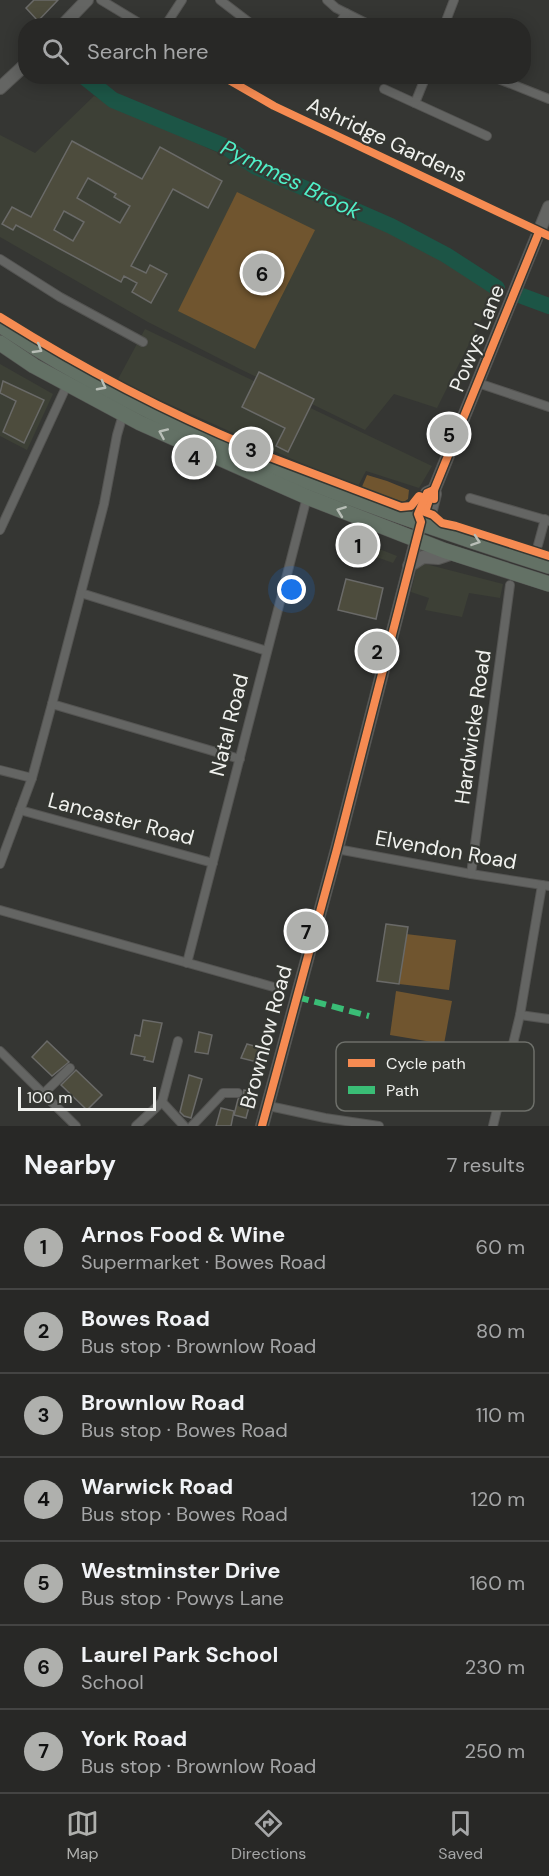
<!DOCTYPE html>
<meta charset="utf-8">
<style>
body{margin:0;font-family:"DM Sans",sans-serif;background:#343432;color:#f1f3f6}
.scale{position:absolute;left:18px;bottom:15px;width:138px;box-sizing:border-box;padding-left:6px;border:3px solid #f0f1ee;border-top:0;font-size:16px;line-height:21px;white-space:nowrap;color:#f0f1ee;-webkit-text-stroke:4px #353732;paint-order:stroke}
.you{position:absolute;left:292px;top:590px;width:21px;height:21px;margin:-15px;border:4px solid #fff;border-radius:50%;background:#1a73e8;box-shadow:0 0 0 9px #1a73e833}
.badge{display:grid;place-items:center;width:39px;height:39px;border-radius:50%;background:#afb0ad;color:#111;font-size:20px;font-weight:700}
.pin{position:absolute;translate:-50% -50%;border:3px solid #fff;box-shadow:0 2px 6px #0006}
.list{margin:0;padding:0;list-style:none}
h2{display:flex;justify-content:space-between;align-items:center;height:78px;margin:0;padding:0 24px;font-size:26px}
h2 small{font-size:20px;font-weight:400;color:#a5a6a7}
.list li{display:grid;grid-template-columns:39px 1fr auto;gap:18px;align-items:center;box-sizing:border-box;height:84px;padding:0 24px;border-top:2px solid #444443}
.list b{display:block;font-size:22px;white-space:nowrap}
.list p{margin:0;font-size:20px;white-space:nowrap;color:#a5a6a7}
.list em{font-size:20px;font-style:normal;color:#a5a6a7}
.icon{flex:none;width:33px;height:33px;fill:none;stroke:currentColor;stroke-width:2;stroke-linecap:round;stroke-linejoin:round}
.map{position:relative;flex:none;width:549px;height:1126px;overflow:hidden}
.search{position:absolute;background:#282826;box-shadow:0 3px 15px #0003;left:18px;right:18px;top:18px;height:66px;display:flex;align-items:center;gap:15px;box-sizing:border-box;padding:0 21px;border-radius:24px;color:#a5a6a7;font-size:22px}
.sheet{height:666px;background:#282826}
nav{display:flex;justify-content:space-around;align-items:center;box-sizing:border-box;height:84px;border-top:2px solid #444443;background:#282826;font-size:16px;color:#a5a6a7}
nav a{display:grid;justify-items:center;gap:3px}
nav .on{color:#afb0ad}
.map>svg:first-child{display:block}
</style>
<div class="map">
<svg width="549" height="1126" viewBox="0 0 549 1126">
<rect width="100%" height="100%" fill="#353633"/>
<g fill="#3d4036">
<polygon points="94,96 347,212 441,259 494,294 437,408 394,394 365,430 240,369 148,322 0,237 0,135 35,153"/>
<polygon points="145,329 432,466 419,488 366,471 357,488 117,381"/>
<polygon points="0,364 53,394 27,450 0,436"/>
<polygon points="347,536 397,556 393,563 343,545"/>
<polygon points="418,562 503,584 500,598 469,593 462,617 425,610 429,598 411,592"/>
</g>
<g fill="#70552f">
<polygon points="237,192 315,230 255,349 178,311"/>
<polygon points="367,475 387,481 409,490 408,499 402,503 361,489"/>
<polygon points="406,934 456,940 449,990 399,984"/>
<polygon points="396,991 452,1001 444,1044 390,1035"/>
</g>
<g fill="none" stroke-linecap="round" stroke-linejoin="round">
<g stroke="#1c5546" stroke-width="16">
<polyline points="83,76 113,100 224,146 256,167 391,226 446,255 497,288"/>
<polyline points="522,296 549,306"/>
</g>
</g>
<g fill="#4d4c3d" stroke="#6a6a68" stroke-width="1.5" fill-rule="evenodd">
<polygon points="34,0 58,0 38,21 26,8"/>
<path d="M72,141L142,179L160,147L222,181L208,208L173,189L131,266L146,273L150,265L167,274L151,303L132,292L137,283L124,276L121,282L16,225L13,230L2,224L12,207L31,217ZM88,178L116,194L114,197L130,206L120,223L77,198ZM64,211L84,222L73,241L54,230Z"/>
<polygon points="259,372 314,399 288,452 276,446 285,428 242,407"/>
<polygon points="3,381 44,400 24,443 3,432 16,401 0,393"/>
<polygon points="346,579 383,588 376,619 338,610"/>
<polygon points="386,924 408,927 399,984 377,981"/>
<polygon points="143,1020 162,1023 153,1062 144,1060 145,1057 131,1054 135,1035 140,1036"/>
<polygon points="199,1032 212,1035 208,1054 195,1052"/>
<polygon points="47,1041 69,1062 52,1076 32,1057"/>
<polygon points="247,1044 261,1048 257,1062 241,1058"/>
<polygon points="76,1070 102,1095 87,1110 61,1085"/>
<polygon points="189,1075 202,1079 191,1118 184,1116 180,1112"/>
<polygon points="244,1090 253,1092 246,1118 234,1115 238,1099 243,1097"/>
<polygon points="221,1108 234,1111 231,1126 216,1126"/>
</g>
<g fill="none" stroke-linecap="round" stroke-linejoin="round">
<defs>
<g id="street">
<polyline points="101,0 144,26"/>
<polyline points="220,0 254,26"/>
<polyline points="327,0 336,8 372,26"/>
<polyline points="165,26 182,0"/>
<polyline points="338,26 346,13"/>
<polyline points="444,26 454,0"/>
<polyline points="222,76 274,106 549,236"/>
<polyline points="491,76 549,99"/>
<polyline points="384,89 487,136"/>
<polyline points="415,103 426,76"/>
<polyline points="0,259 60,297 143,342"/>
<polyline points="478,383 549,407"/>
<polyline points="470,498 549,521"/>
<polyline points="0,530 67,385"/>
<polyline points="538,545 545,519"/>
<polyline points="81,593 267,651"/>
<polyline points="52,704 240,759"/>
<polyline points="0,770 32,778"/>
<polyline points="20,810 213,863"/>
<polyline points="337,849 471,874 549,886"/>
<polyline points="0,864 32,778 52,704 104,504 117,435 124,411"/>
<polyline points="471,874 510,585"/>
<polyline points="0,910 277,988"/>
<polyline points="187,963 307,497"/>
<polyline points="520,1015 549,1019"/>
<polyline points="0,1051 76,1126"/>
<polyline points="43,1094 70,1068"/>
<polyline points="162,1102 184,1126"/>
<polyline points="269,1106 325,1118 379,1126"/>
<polyline points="136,1126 162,1102 178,1041"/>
<polyline points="192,1126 223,1093 238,1093"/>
<polyline points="493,1126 520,1015 542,885"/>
</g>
<g id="secondary">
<polyline points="62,26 87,0"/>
<polyline points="0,88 26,64"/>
<polyline points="421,522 429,518 435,494 434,490 549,207"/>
<polyline points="409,566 423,557 438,558 453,553"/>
<polyline points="262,1126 337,849 421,522 418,514 427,493 434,490"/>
</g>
<g id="highway">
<path d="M0,325C162,434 363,507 549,566"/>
<polyline points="0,343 34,366 140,423 307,497 443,550 549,584"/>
</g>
</defs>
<use href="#street" stroke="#545452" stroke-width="10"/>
<use href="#secondary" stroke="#545452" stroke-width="14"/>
<use href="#highway" stroke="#545452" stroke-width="16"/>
<use href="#street" stroke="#646563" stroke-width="8"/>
<use href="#secondary" stroke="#646563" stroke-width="12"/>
<use href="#highway" stroke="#637165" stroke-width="15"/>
<polyline stroke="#3abd76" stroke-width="6" stroke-dasharray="12 6" stroke-linecap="butt" points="297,997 369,1016"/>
<defs>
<g id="cycleway">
<polyline points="222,76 274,106 549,236"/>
<path d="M0,317C80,367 163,411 250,447H255L267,456L401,507L411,506L419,496L429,500L425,512L433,515L442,523L456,526L549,556"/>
<polyline points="434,499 434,490 539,232"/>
<polyline points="262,1126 337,849 421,522 418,514 427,493 434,490"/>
</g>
</defs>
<use href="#cycleway" stroke="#353732" stroke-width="11"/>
<use href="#cycleway" stroke="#f68b52" stroke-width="8"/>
</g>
<defs><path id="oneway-chevron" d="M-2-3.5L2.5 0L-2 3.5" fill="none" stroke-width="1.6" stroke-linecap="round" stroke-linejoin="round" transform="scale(1.5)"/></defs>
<g stroke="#b8beb7">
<use href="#oneway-chevron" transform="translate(38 349) rotate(31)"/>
<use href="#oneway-chevron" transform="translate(102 386) rotate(28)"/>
<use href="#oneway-chevron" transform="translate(163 433) rotate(-156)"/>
<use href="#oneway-chevron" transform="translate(341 511) rotate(-159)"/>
<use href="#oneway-chevron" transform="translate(476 541) rotate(19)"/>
</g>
<g text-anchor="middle" stroke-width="4.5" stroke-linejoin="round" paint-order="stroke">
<g font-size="21" fill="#f0f1ee" stroke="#353732">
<text transform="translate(387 140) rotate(25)" y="7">Ashridge Gardens</text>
<text transform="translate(477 338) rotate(-68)" y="7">Powys Lane</text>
<text transform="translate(229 725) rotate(-76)" y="7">Natal Road</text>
<text transform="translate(473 727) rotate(-82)" y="7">Hardwicke Road</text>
<text transform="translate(121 819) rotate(15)" y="7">Lancaster Road</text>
<text transform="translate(446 850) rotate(10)" y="7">Elvendon Road</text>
<text transform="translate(266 1037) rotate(-75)" y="7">Brownlow Road</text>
</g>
<g font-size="22" font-style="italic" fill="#50efc8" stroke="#353732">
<text transform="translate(291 179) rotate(26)" y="8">Pymmes Brook</text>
</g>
</g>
<rect x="336" y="1042" width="198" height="69" rx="9" fill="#353732" stroke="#6d6f6a" stroke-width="1.5"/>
<rect x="348" y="1059" width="27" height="8" fill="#f68b52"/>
<rect x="348" y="1086" width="27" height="8" fill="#3abd76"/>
<g font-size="16" fill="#f0f1ee">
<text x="386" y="1069">Cycle path</text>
<text x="386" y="1096">Path</text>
</g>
</svg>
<div class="scale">100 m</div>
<div class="you"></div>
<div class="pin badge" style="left:358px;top:545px">1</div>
<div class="pin badge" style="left:377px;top:651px">2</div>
<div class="pin badge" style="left:251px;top:449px">3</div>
<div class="pin badge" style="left:194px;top:457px">4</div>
<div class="pin badge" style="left:449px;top:434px">5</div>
<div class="pin badge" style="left:262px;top:273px">6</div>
<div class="pin badge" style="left:306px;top:931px">7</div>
<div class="search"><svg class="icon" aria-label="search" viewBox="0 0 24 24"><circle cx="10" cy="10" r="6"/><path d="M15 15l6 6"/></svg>Search here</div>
</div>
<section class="sheet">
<h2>Nearby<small>7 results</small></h2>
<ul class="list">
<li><span class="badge">1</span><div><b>Arnos Food &amp; Wine</b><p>Supermarket · Bowes Road</p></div><em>60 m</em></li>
<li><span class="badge">2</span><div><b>Bowes Road</b><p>Bus stop · Brownlow Road</p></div><em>80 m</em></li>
<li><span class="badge">3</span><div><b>Brownlow Road</b><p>Bus stop · Bowes Road</p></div><em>110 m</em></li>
<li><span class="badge">4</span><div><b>Warwick Road</b><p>Bus stop · Bowes Road</p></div><em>120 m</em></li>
<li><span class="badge">5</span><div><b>Westminster Drive</b><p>Bus stop · Powys Lane</p></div><em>160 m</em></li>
<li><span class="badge">6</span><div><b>Laurel Park School</b><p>School</p></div><em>230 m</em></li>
<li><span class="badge">7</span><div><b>York Road</b><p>Bus stop · Brownlow Road</p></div><em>250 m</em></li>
</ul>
</section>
<nav>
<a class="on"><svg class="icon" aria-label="map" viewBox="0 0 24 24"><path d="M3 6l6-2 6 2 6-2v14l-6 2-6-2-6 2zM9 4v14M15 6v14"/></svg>Map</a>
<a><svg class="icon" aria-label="directions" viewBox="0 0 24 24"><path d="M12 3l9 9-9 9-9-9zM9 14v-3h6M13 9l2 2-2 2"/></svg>Directions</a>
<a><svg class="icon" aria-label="saved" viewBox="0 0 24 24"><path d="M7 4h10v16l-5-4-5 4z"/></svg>Saved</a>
</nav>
